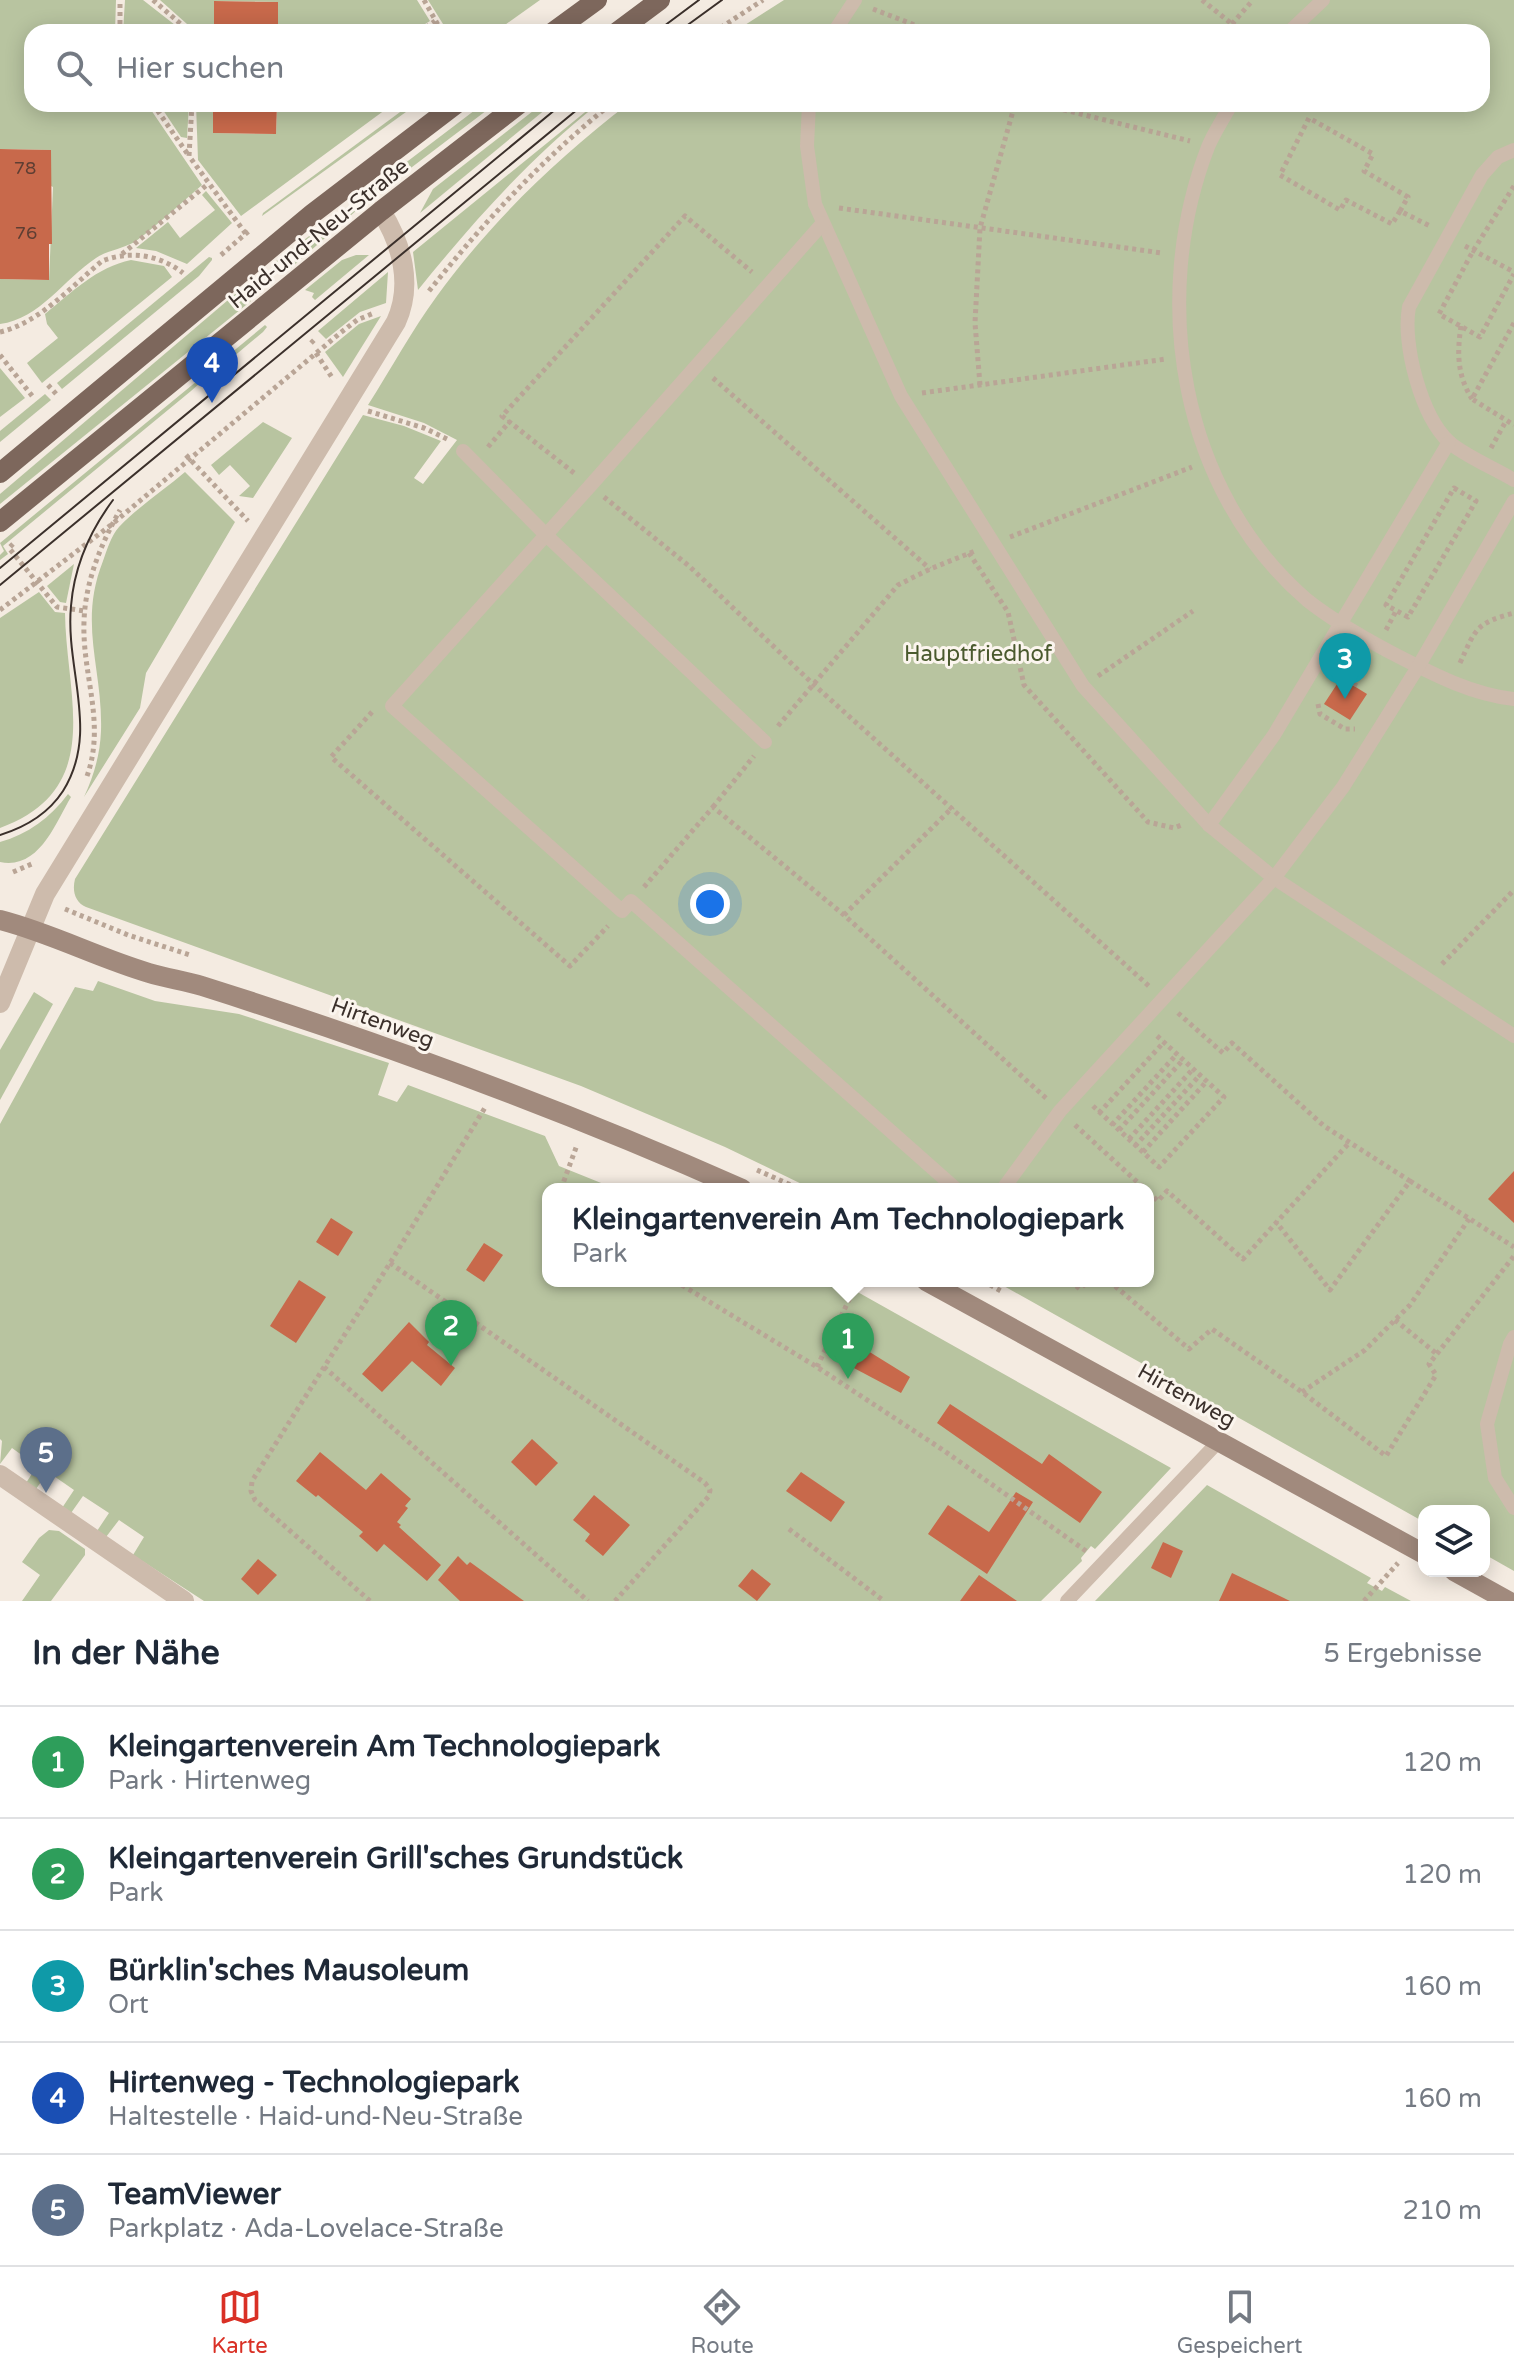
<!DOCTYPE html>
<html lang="de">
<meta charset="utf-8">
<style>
body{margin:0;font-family:"Varela Round",sans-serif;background:#f2f2f3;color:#1f2937}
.controls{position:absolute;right:24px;bottom:24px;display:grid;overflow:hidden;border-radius:16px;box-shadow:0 4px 20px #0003}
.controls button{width:72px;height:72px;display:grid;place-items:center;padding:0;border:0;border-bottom:2px solid #e0e1e3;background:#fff;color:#1f2937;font:40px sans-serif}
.you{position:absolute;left:710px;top:904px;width:28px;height:28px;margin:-20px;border:6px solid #fff;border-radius:50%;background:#1a73e8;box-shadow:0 0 0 12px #1a73e833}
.badge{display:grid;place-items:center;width:52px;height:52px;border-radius:50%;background:#d93025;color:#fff;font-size:26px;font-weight:700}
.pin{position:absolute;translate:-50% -66px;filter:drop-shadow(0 2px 4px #0008)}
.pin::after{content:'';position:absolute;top:42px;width:28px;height:24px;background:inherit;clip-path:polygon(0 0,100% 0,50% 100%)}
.popup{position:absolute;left:542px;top:1183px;width:612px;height:104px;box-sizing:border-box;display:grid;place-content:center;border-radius:16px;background:#fff;filter:drop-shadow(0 2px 6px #0005);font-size:26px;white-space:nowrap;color:#747a83}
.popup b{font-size:30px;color:#1f2937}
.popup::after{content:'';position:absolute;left:50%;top:100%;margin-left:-16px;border:16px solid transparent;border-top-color:#fff}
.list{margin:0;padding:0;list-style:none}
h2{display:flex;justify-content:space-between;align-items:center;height:104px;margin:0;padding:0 32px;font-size:34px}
h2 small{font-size:26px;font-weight:400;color:#747a83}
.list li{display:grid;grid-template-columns:52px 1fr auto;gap:24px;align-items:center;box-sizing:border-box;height:112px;padding:0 32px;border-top:2px solid #e0e1e3}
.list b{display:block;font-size:30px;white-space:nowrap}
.list p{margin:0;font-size:26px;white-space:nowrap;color:#747a83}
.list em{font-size:26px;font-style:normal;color:#747a83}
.icon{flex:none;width:44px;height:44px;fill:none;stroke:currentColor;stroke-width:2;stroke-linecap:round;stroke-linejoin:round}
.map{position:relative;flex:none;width:1514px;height:1601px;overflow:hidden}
.search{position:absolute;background:#fff;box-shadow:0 4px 20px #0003;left:24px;right:24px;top:24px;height:88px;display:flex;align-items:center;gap:20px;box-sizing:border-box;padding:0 28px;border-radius:24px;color:#747a83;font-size:30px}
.sheet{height:664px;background:#fff}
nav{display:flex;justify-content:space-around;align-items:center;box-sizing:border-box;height:112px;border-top:2px solid #e0e1e3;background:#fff;font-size:22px;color:#747a83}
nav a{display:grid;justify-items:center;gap:4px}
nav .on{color:#d93025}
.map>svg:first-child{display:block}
</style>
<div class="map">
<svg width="1514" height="1601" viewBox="0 0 1514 1601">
<rect width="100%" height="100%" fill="#f4ebe1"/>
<g fill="#b8c4a0">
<path d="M0,0H116L115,32H32V104H147L202,185C181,203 159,224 136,241C123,249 108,250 96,258C64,279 40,319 0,324V279L49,280L53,187L51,186V150L0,149Z"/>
<polygon points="125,0 143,0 184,32 123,32"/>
<polygon points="160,0 417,0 430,21 412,32 278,32 278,2 215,1 214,32 196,32"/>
<polygon points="428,0 540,0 495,32 448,32"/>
<path d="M784,0H1514V1571L1484,1554V1511H1424V1522L995,1281H1148V1189H812L725,1147L581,1086L86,907C75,902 72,891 75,879L363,415L404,426L441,441L414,478L423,484L457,440L424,423L368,405C391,369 412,330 437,296C490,223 556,159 628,104H1482V32H734Z"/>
<polygon points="159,104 189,104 187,138 181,137"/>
<polygon points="196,104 213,104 213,133 276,134 277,104 393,104 241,216 198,160"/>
<polygon points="411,104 417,104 262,216 263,213"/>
<polygon points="483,104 495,104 366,202 284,274 275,262"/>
<polygon points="542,104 552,104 420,213 433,189"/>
<path d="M595,104H598C529,159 473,222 418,290L413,252Z"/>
<polygon points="206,191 232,223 187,264 156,251 136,248 168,222 180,238 215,210 202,195"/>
<polygon points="356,255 369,255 315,300 312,297 314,293 305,290 342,260"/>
<polygon points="209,257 212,258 212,260 199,276 62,389 57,383"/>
<path d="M131,260L164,266L172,277L42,383L27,363L58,338L47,324L45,314C72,292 97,267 131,260Z"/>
<polygon points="388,272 386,303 360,312 326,339 318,331"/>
<polygon points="241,289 251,301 0,504 0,494"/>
<polygon points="381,316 343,377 325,352 359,324"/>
<polygon points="265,325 267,327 263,332 220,368 218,367 191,391 3,546 8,554 0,560 0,555 4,551 0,543"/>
<polygon points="0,368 25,398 0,417"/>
<polygon points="45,394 51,400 0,442 0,431"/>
<polygon points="263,422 292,438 253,498 239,496 250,486 230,465 219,475 211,465"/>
<path d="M185,472L235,522L146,673L140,708L84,797C94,775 100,755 101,731C103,669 78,624 103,561C107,550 111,536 119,527C138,507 164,490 185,472Z"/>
<polygon points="74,564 66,603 60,602 47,586"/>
<path d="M39,592L55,612L65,613C66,697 106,789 0,828V618Z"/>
<path d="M68,794L71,797C55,824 39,870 0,862V842C28,834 50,818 68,794Z"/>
<polygon points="98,981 155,1001 239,1014 389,1063 378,1095 397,1102 408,1085 545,1136 559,1166 616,1189 548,1189 548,1281 834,1281 854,1290 1171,1468 1095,1549 1091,1546 1081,1558 1082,1561 1041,1601 204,1601 133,1555 144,1537 119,1520 106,1537 97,1531 109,1513 83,1496 71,1513 62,1508 74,1490 48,1472 36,1489 26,1483 37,1466 12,1448 0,1464 2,1441 0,1439 0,1124 75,987 93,991"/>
<polygon points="34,992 53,1004 0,1100 0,1050"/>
<polygon points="1207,1485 1371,1578 1367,1583 1382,1591 1385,1587 1411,1601 1095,1601"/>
<polygon points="49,1530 59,1531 85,1549 85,1555 51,1601 22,1601 40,1575 22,1562 39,1538"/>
</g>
<g fill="#c8694b">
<polygon points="214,1 278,2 278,32 214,32"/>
<polygon points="213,104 277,104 276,134 213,133"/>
<polygon points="0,149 51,150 52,244 49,244 49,280 0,279"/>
<polygon points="1341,678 1367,694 1350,720 1324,704"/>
<polygon points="1514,1171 1514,1223 1488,1199"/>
<polygon points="331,1218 353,1232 338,1256 316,1242"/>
<polygon points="484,1243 503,1255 484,1282 466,1270"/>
<polygon points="299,1280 326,1297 296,1343 270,1326"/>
<polygon points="409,1322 429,1342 427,1345 455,1368 441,1386 412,1361 382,1392 362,1374"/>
<polygon points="847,1338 910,1377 901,1393 835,1358"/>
<polygon points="950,1404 1042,1464 1049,1454 1102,1492 1080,1523 937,1423"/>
<polygon points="532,1439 558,1463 536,1486 511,1462"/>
<polygon points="320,1452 366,1490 381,1473 411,1499 405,1506 408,1508 397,1522 401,1525 399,1527 441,1565 427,1581 384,1544 377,1552 359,1536 363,1532 318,1495 316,1497 296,1481"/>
<polygon points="801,1472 845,1502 831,1522 786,1491"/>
<polygon points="1016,1492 1033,1502 987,1574 928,1534 948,1505 989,1532"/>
<polygon points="594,1495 630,1525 603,1556 585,1541 590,1534 573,1520"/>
<polygon points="1163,1542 1183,1551 1171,1578 1151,1568"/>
<polygon points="458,1556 467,1565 470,1562 524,1601 460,1601 438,1580"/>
<polygon points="258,1559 277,1575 258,1595 241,1579"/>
<polygon points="752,1569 771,1584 757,1601 738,1586"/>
<polygon points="1232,1573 1290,1601 1219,1601"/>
<polygon points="979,1575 1017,1601 960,1601"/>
</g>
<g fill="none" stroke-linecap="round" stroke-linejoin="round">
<g stroke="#b9a596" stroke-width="5" stroke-dasharray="4 4" stroke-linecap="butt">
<polyline points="153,0 190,32"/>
<polyline points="424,0 442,32"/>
<polyline points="1202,0 1242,32"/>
<polyline points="873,9 933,32"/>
<polyline points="1232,24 1253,0"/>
<polyline points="120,32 120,0"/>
<polyline points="419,32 435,21"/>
<polyline points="714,32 763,0"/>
<polyline points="153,104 189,156"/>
<polyline points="192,104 189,156 246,234"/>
<polyline points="1040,104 1190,141"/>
<polyline points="1514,186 1473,251 1439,314 1480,337 1514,274"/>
<polyline points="839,208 1162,253"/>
<polyline points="1400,211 1408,197 1364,171 1373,154 1309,118 1280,175 1340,210 1346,200 1392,224 1400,211 1432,227"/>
<polyline points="1465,246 1514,272"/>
<polyline points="122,254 208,184"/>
<polyline points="221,255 250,230"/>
<path d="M429,291C484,222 542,159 611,104"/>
<polyline points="1514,323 1472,399 1514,425"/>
<path d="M1461,326C1457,353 1457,375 1472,399"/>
<path d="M0,332C39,323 72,286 102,261C130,250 160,255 183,273"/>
<polyline points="311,343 315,339"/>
<polyline points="316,353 333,379"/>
<polyline points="0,355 33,397"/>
<polyline points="713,378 930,569"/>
<polyline points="48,385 58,396"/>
<polyline points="980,385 975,323 980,228 1015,104"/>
<polyline points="922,393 1166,359"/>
<polyline points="368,411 424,428 449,440"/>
<polyline points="488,447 510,421"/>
<polyline points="1491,448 1506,421"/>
<polyline points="186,455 248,521"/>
<polyline points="574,473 502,416 685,216 752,272"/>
<polygon points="1454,488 1476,501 1408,617 1386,605"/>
<polyline points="604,497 689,566 812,683 1150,987"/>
<polyline points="1010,537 1192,467"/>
<polyline points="13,544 9,548 57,607 85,611"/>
<polyline points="969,553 1008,612 1024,685 1148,822 1174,828 1184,824"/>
<polyline points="0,610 111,525 339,334 357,320 374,313"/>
<polyline points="1386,630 1396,611"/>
<path d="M1460,663C1476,628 1476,623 1514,613"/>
<polyline points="1098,676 1193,611"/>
<polyline points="1354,686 1367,663"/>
<polyline points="1318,704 1320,714 1345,729 1355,729"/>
<polyline points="372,712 331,757 570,966 608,926"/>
<polyline points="778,726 898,585 930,569 975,551"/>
<path d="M87,776C106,723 82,675 84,622C85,582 101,544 120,510"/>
<polyline points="713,807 754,756"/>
<polyline points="13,872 34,863"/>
<polyline points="644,887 713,807 844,915 1047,1099"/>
<polyline points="65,909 128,935 190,955"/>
<polyline points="844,915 953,807"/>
<polyline points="1442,964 1514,890"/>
<polyline points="1178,1013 1223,1053 1232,1043 1324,1126 1410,1181 1330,1290 1276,1222"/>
<polyline points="1093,1106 1159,1167 1224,1097 1156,1035"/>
<polyline points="1099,1113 1164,1042"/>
<polyline points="1075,1125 1145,1189"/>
<polyline points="1112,1125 1177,1054"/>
<polyline points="1119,1130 1183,1060"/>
<polyline points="1129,1139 1193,1069"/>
<polyline points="1135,1146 1200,1075"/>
<polyline points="1143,1152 1207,1081"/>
<polyline points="757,1170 800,1189"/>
<polyline points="1410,1181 1514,1247"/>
<polyline points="561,1189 577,1145"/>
<polyline points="1148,1192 1158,1201 1167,1191 1243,1259 1350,1142"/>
<polyline points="390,1263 705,1483 710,1490 709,1496 615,1601"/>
<polyline points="675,1281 817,1367 943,1450 1086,1551"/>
<polyline points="983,1281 1001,1291"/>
<polyline points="1070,1281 1080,1289 1088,1281"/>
<polyline points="1109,1281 1189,1349 1212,1329 1302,1392 1386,1456 1436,1375 1429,1364 1514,1256"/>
<polyline points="1395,1320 1437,1354"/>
<polyline points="324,1367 588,1601"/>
<polyline points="817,1367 858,1281"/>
<polyline points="1302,1392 1365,1350 1410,1305 1469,1219"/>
<polyline points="789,1529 884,1601"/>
<polyline points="370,1601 255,1500 251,1491 252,1481 390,1263 486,1106"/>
<polyline points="1364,1601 1398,1563"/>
</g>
<g stroke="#cdbbac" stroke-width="14">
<polyline points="834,32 855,0"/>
<polyline points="1289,32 1323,0"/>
<polyline points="809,104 807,146 815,204 901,396 1083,686 1209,825"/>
<path d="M1231,104C1224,118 1214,132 1208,147C1149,299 1180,491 1307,600C1332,620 1362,637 1390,652C1429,672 1469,694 1514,699"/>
<path d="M1514,150L1498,157L1482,175L1409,307C1402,343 1421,416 1449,442C1463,455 1496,469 1514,480"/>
<polyline points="823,223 590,486 392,706 622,911 631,901 956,1189"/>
<polyline points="1449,442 1274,735 1209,825 1274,878 1514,1036"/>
<polyline points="463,451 546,535 765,742"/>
<polyline points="1003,1189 1060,1111 1274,878 1343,787 1418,667 1514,501"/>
<polyline points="1514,1337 1510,1344 1487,1424 1495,1478 1514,1508"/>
<polyline points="1067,1601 1220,1440"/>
</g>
<g stroke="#cdbbac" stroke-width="20">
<path d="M0,1003L45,894L396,322C413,285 402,244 381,211"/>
<polyline points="0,1475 184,1601"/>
</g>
<g stroke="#a18a7d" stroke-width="20">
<path d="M0,920C51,933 98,958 149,973C166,978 185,981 202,986C385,1044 567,1111 742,1189"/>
<polyline points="926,1281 1424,1554"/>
<polyline points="1454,1571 1508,1601"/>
</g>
<g stroke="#7d675c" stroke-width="20">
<polyline points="553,32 597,0"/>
<polyline points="617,32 660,0"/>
<polyline points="0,473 312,214 456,104"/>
<polyline points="0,522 381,211 519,104"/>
</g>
<g stroke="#3b302b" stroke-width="2">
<polyline points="656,32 699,0"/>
<polyline points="678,32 722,0"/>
<polyline points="0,568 562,104"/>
<polyline points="0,585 584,104"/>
<path d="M0,835C26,827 48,814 63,791C100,732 65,670 71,606C74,568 90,531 113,500"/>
</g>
</g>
<g text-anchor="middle" stroke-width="6" stroke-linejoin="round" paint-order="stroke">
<g font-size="18" fill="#5e3e33">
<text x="25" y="174">78</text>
<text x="26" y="239">76</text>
</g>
<g font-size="22" fill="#3b302b" stroke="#fbf5ee">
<text transform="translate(318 233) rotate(-39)" y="8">Haid-und-Neu-Straße</text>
<text transform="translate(383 1022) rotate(20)" y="8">Hirtenweg</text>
<text transform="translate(1187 1395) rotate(29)" y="8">Hirtenweg</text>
</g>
<g font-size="22" fill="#4a5a2e" stroke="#fbf5ee">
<text x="978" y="661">Hauptfriedhof</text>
</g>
</g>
</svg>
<div class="controls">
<button><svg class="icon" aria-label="layers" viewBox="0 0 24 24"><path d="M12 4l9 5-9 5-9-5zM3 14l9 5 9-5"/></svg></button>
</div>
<div class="you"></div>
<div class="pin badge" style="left:848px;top:1379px;background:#2e9e5b">1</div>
<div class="popup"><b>Kleingartenverein Am Technologiepark</b>Park</div>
<div class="pin badge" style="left:451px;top:1366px;background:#2e9e5b">2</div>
<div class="pin badge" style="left:1345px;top:699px;background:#0f9aa8">3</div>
<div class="pin badge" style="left:212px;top:403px;background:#1a4fb4">4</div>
<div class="pin badge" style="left:46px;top:1493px;background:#5c6f8a">5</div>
<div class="search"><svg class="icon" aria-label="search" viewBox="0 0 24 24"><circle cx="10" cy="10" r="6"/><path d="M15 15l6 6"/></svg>Hier suchen</div>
</div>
<section class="sheet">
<h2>In der Nähe<small>5 Ergebnisse</small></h2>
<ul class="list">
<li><span class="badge" style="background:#2e9e5b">1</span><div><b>Kleingartenverein Am Technologiepark</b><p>Park · Hirtenweg</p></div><em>120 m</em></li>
<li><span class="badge" style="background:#2e9e5b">2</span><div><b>Kleingartenverein Grill'sches Grundstück</b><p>Park</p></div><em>120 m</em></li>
<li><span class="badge" style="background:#0f9aa8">3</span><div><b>Bürklin'sches Mausoleum</b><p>Ort</p></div><em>160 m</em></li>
<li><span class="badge" style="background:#1a4fb4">4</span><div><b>Hirtenweg - Technologiepark</b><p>Haltestelle · Haid-und-Neu-Straße</p></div><em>160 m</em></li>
<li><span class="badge" style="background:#5c6f8a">5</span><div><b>TeamViewer</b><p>Parkplatz · Ada-Lovelace-Straße</p></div><em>210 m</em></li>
</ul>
</section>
<nav>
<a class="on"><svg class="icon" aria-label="map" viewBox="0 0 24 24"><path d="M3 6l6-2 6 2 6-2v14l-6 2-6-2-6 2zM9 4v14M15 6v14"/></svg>Karte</a>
<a><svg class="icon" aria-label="directions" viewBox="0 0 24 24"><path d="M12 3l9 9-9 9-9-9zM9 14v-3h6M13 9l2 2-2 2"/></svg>Route</a>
<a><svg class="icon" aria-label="saved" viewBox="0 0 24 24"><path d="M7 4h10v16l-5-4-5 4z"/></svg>Gespeichert</a>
</nav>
